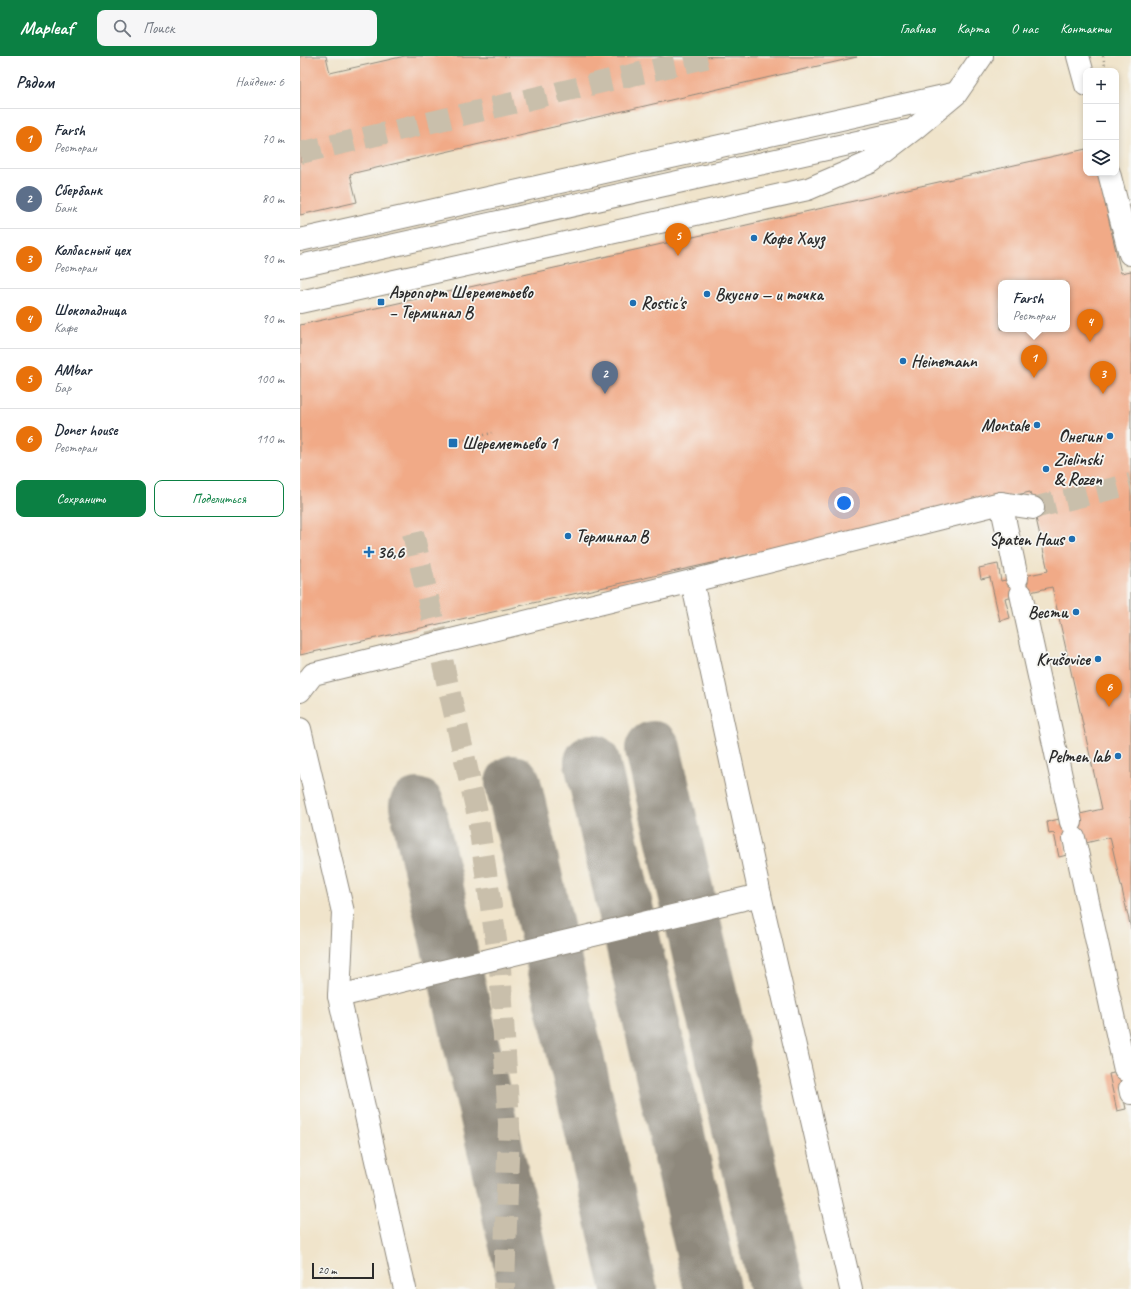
<!DOCTYPE html>
<html lang="ru">
<meta charset="utf-8">
<style>
body{margin:0;font-family:Caveat,sans-serif;background:#f6f6f7;color:#1f2937}
.controls{position:absolute;right:12px;top:12px;display:grid;overflow:hidden;border-radius:8px;box-shadow:0 2px 6px #0003}
.controls button{width:36px;height:36px;display:grid;place-items:center;padding:0;border:0;border-bottom:1px solid #e0e1e3;background:#fff;color:#1f2937;font:20px sans-serif}
.scale{position:absolute;left:12px;bottom:10px;width:62px;box-sizing:border-box;padding-left:4px;border:2px solid #2b2b2b;border-top:0;font-size:11px;line-height:14px;white-space:nowrap;color:#2b2b2b;-webkit-text-stroke:3px #f6f6f2;paint-order:stroke}
.you{position:absolute;left:544px;top:447px;width:14px;height:14px;margin:-10px;border:3px solid #fff;border-radius:50%;background:#1a73e8;box-shadow:0 0 0 6px #1a73e833}
.badge{display:grid;place-items:center;width:26px;height:26px;border-radius:50%;background:#0b8043;color:#fff;font-size:13px;font-weight:700}
.pin{position:absolute;translate:-50% -33px;filter:drop-shadow(0 1px 2px #0008)}
.pin::after{content:'';position:absolute;top:21px;width:14px;height:12px;background:inherit;clip-path:polygon(0 0,100% 0,50% 100%)}
.popup{position:absolute;left:698px;top:224px;width:72px;height:52px;box-sizing:border-box;display:grid;place-content:center;border-radius:8px;background:#fff;filter:drop-shadow(0 1px 3px #0005);font-size:13px;white-space:nowrap;color:#747a83}
.popup b{font-size:15px;color:#1f2937}
.popup::after{content:'';position:absolute;left:50%;top:100%;margin-left:-8px;border:8px solid transparent;border-top-color:#fff}
.list{margin:0;padding:0;list-style:none}
h2{display:flex;justify-content:space-between;align-items:center;height:52px;margin:0;padding:0 16px;font-size:17px}
h2 small{font-size:13px;font-weight:400;color:#747a83}
.list li{display:grid;grid-template-columns:26px 1fr auto;gap:12px;align-items:center;box-sizing:border-box;height:60px;padding:0 16px;border-top:1px solid #e0e1e3}
.list b{display:block;font-size:15px;white-space:nowrap}
.list p{margin:0;font-size:13px;white-space:nowrap;color:#747a83}
.list em{font-size:13px;font-style:normal;color:#747a83}
.actions{display:flex;gap:8px;padding:12px 16px}
.actions a{flex:1;padding:9px 0;border:1px solid #0b8043;border-radius:8px;text-align:center;font-size:14px;color:#0b8043}
.actions .main{background:#0b8043;color:#fff}
.icon{flex:none;width:22px;height:22px;fill:none;stroke:currentColor;stroke-width:2;stroke-linecap:round;stroke-linejoin:round}
.map{position:relative;flex:none;width:831px;height:1233px;overflow:hidden}
header{display:flex;align-items:center;gap:24px;box-sizing:border-box;height:56px;padding:0 20px;background:#0b8043;color:#fff}
header strong{font-size:19px}
nav{display:flex;gap:22px;margin-inline-start:auto;font-size:14px}
.search{width:280px;height:36px;background:#f6f6f7;display:flex;align-items:center;gap:10px;box-sizing:border-box;padding:0 14px;border-radius:8px;color:#747a83;font-size:15px}
main{display:flex}
aside{flex:1;background:#fff}
.map>svg:first-child{display:block}
</style>
<header>
<strong>Mapleaf</strong>
<div class="search"><svg class="icon" aria-label="search" viewBox="0 0 24 24"><circle cx="10" cy="10" r="6"/><path d="M15 15l6 6"/></svg>Поиск</div>
<nav><a>Главная</a><a>Карта</a><a>О нас</a><a>Контакты</a></nav>
</header>
<main>
<aside>
<h2>Рядом<small>Найдено: 6</small></h2>
<ul class="list">
<li><span class="badge" style="background:#e8710a">1</span><div><b>Farsh</b><p>Ресторан</p></div><em>70 m</em></li>
<li><span class="badge" style="background:#5c6f8a">2</span><div><b>Сбербанк</b><p>Банк</p></div><em>80 m</em></li>
<li><span class="badge" style="background:#e8710a">3</span><div><b>Колбасный цех</b><p>Ресторан</p></div><em>90 m</em></li>
<li><span class="badge" style="background:#e8710a">4</span><div><b>Шоколадница</b><p>Кафе</p></div><em>90 m</em></li>
<li><span class="badge" style="background:#e8710a">5</span><div><b>AMbar</b><p>Бар</p></div><em>100 m</em></li>
<li><span class="badge" style="background:#e8710a">6</span><div><b>Doner house</b><p>Ресторан</p></div><em>110 m</em></li>
</ul>
<div class="actions"><a class="main">Сохранить</a><a>Поделиться</a></div>
</aside>
<div class="map">
<svg width="831" height="1233" viewBox="0 0 831 1233">
<rect width="100%" height="100%" fill="#f6f6f2"/>
<filter id="ink" filterUnits="userSpaceOnUse"><feTurbulence type="fractalNoise" baseFrequency=".025" numOctaves="2"/><feDisplacementMap in="SourceGraphic" scale="8" xChannelSelector="R" yChannelSelector="G"/><feConvolveMatrix kernelMatrix="1 2 1 2 8 2 1 2 1" color-interpolation-filters="sRGB"/></filter>
<filter id="wash" filterUnits="userSpaceOnUse"><feTurbulence type="fractalNoise" baseFrequency=".012" numOctaves="4" result="noise"/><feDisplacementMap in="SourceGraphic" scale="16" xChannelSelector="R" yChannelSelector="G"/><feGaussianBlur stdDeviation="0.9" result="paint"/><feColorMatrix in="noise" values="0 0 0 0 0 0 0 0 0 0 0 0 0 0 0 0 0 1.4 0 .05"/><feComposite in="paint" operator="in"/></filter>
<g filter="url(#wash)">
<rect width="100%" height="100%" fill="#f0e4cb"/>
<g fill="none" stroke-linecap="round" stroke-linejoin="round">
<g stroke="#8e887b" stroke-width="56">
<polyline points="353,693 477,1233"/>
<polyline points="292,706 412,1233"/>
<polyline points="213,727 329,1233"/>
<polyline points="117,750 227,1233"/>
</g>
</g>
<g id="blocks">
<g fill="#f1aa87" fill-rule="evenodd">
<polygon points="0,0 26,0 30,17 105,0 557,1 50,118 57,146 0,159"/>
<path d="M786,93V117H798L821,217L831,215V873L810,781L786,787L785,780L764,784L767,799L759,801L754,777L749,778L747,766L759,763L760,769L781,764L780,758L802,753L752,531L705,542L710,562L700,565L690,521L681,523L679,512L698,508L701,525L748,515L730,436L0,599V269ZM701,227H767V273H701Z"/>
<polygon points="831,1013 822,1034 826,1053 817,1055 809,1018"/>
</g>
</g>
</g>
<g filter="url(#ink)">
<use href="#blocks" fill-opacity="0" stroke="#8e887b" stroke-width="1"/>
<g fill="none" stroke-linecap="round" stroke-linejoin="round">
<g stroke="#c9bfab" stroke-width="22" stroke-dasharray="22 11" stroke-linecap="butt">
<polyline points="733,452 831,428"/>
<polyline points="113,477 177,756 200,911 209,1068 204,1233"/>
</g>
<polyline stroke="#c9bfab" stroke-width="22" stroke-dasharray="22 11" stroke-linecap="butt" points="0,97 413,0"/>
<defs>
<g id="minor">
<polyline points="778,0 786,29"/>
<polyline points="809,117 830,198 831,198"/>
<polyline points="0,184 653,38"/>
<polyline points="0,210 607,75"/>
<polyline points="0,246 508,133 571,106 614,73 656,38 682,0"/>
<polyline points="701,447 717,522"/>
<polyline points="392,525 460,839 551,1233"/>
<polyline points="721,538 771,766"/>
<polyline points="0,635 13,618 392,525 701,447 733,452"/>
<polyline points="0,673 43,856 39,940 105,1233"/>
<polyline points="774,782 825,1014"/>
<polyline points="39,940 460,839"/>
<polyline points="830,1032 831,1037"/>
</g>
</defs>
<use href="#minor" stroke="#8e887b" stroke-width="24"/>
<g stroke="#8e887b" stroke-width="2.5" stroke-dasharray="1 3" stroke-linecap="butt">
<polyline points="803,0 806,15"/>
<polyline points="153,387 192,377"/>
</g>
<use href="#minor" stroke="#fff" stroke-width="22"/>
</g>
</g>
<g fill="#1f6fb2" stroke="#f6f6f2" stroke-width="1.5">
<circle cx="454" cy="182" r="4"/>
<circle cx="407" cy="238" r="4"/>
<rect x="77" y="242" width="8" height="8" rx="2"/>
<circle cx="333" cy="247" r="4"/>
<circle cx="603" cy="305" r="4"/>
<circle cx="737" cy="369" r="4"/>
<circle cx="810" cy="380" r="4"/>
<rect x="148" y="382" width="10" height="10" rx="2"/>
<circle cx="746" cy="413" r="4"/>
<circle cx="268" cy="480" r="4"/>
<circle cx="772" cy="483" r="4"/>
<path d="M67 490h4v4h4v4h-4v4h-4v-4h-4v-4h4z"/>
<circle cx="776" cy="556" r="4"/>
<circle cx="798" cy="603" r="4"/>
<circle cx="818" cy="700" r="4"/>
</g>
<g text-anchor="middle" stroke-width="3.5" stroke-linejoin="round" paint-order="stroke">
<g font-size="17" font-weight="bold" fill="#2b2b2b" stroke="#f6f6f2" text-anchor="start">
<text x="462" y="188">Кофе Хауз</text>
<text x="89" y="242">Аэропорт Шереметьево<tspan x="89" dy="20">– Терминал B</tspan></text>
<text x="415" y="244">Вкусно — и точка</text>
<text x="341" y="253">Rostic's</text>
<text x="611" y="311">Heinemann</text>
<text x="729" y="375" text-anchor="end">Montale</text>
<text x="802" y="386" text-anchor="end">Онегин</text>
<text x="162" y="393">Шереметьево 1</text>
<text x="754" y="409">Zielinski<tspan x="754" dy="20">&amp; Rozen</tspan></text>
<text x="276" y="486">Терминал B</text>
<text x="764" y="489" text-anchor="end">Spaten Haus</text>
<text x="77" y="502">36,6</text>
<text x="768" y="562" text-anchor="end">Вести</text>
<text x="790" y="609" text-anchor="end">Krušovice</text>
<text x="810" y="706" text-anchor="end">Pelmen lab</text>
</g>
</g>
</svg>
<div class="controls">
<button>+</button>
<button>−</button>
<button><svg class="icon" aria-label="layers" viewBox="0 0 24 24"><path d="M12 4l9 5-9 5-9-5zM3 14l9 5 9-5"/></svg></button>
</div>
<div class="scale">20 m</div>
<div class="you"></div>
<div class="pin badge" style="left:734px;top:322px;background:#e8710a">1</div>
<div class="popup"><b>Farsh</b>Ресторан</div>
<div class="pin badge" style="left:305px;top:338px;background:#5c6f8a">2</div>
<div class="pin badge" style="left:803px;top:338px;background:#e8710a">3</div>
<div class="pin badge" style="left:790px;top:286px;background:#e8710a">4</div>
<div class="pin badge" style="left:378px;top:200px;background:#e8710a">5</div>
<div class="pin badge" style="left:809px;top:651px;background:#e8710a">6</div>
</div>
</main>
